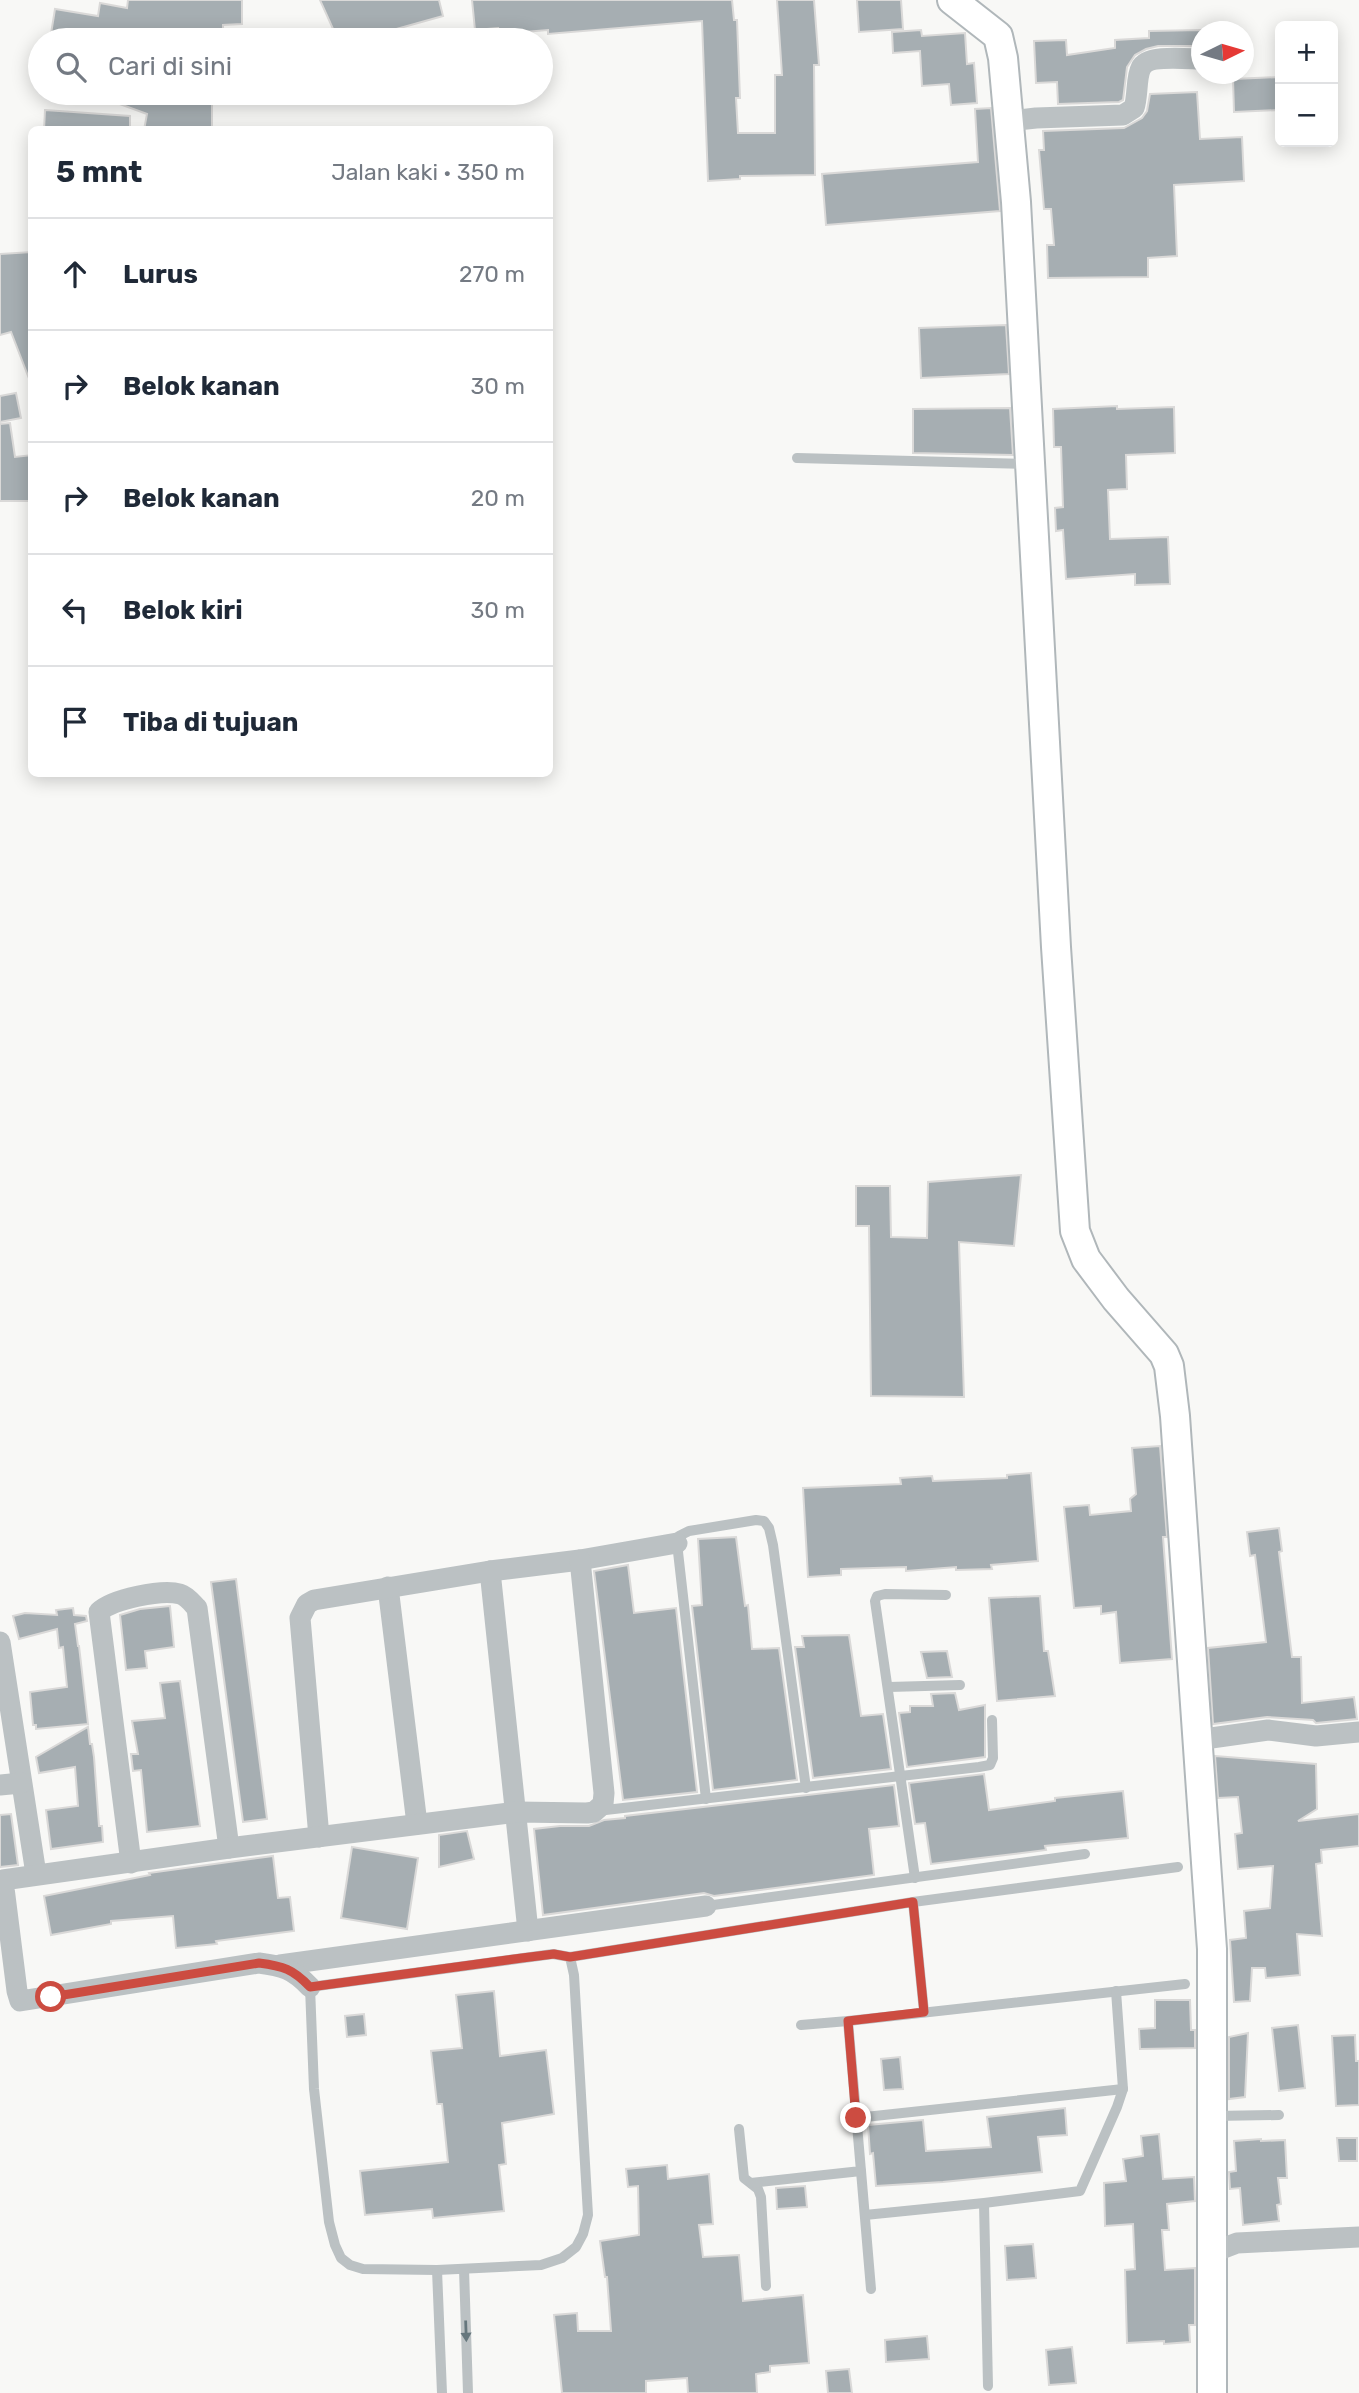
<!DOCTYPE html>
<html lang="id">
<meta charset="utf-8">
<style>
body{margin:0;font-family:Rubik,sans-serif;background:#f2f2f3;color:#1f2937}
.controls{position:absolute;right:21px;top:21px;display:grid;overflow:hidden;border-radius:10px;box-shadow:0 4px 18px #0003}
.controls button{width:63px;height:63px;display:grid;place-items:center;padding:0;border:0;border-bottom:2px solid #e0e1e3;background:#fff;color:#1f2937;font:35px sans-serif}
.compass{position:absolute;left:1191px;top:21px;width:63px;height:63px;border-radius:50%;background:#fff;box-shadow:0 4px 18px #0003;rotate:85deg}
.stop{position:absolute;width:21px;height:21px;margin:-16px;border:5px solid #cc4c41;border-radius:50%;background:#fff}
.stop.end{background:#cc4c41;border-color:#fff;box-shadow:0 2px 7px #0008}
.list{margin:0;padding:0;list-style:none}
h2{display:flex;justify-content:space-between;align-items:center;height:91px;margin:0;padding:0 28px;font-size:30px}
h2 small{font-size:23px;font-weight:400;color:#747a83}
.list li{display:grid;grid-template-columns:46px 1fr auto;gap:21px;align-items:center;box-sizing:border-box;height:112px;padding:0 28px;border-top:2px solid #e0e1e3}
.list b{display:block;font-size:26px;white-space:nowrap}
.list em{font-size:23px;font-style:normal;color:#747a83}
.icon{flex:none;width:38px;height:38px;fill:none;stroke:currentColor;stroke-width:2;stroke-linecap:round;stroke-linejoin:round}
.map{position:relative;flex:none;width:1359px;height:2393px;overflow:hidden}
.search{position:absolute;background:#fff;box-shadow:0 4px 18px #0003;left:28px;top:28px;width:525px;height:77px;display:flex;align-items:center;gap:18px;box-sizing:border-box;padding:0 24px;border-radius:38px;color:#747a83;font-size:26px}
.panel{position:absolute;background:#fff;box-shadow:0 4px 18px #0003;left:28px;top:126px;width:525px;height:651px;border-radius:10px}
.map>svg:first-child{display:block}
</style>
<div class="map">
<svg width="1359" height="2393" viewBox="0 0 1359 2393">
<rect width="100%" height="100%" fill="#f8f8f6"/>
<g fill="#a6aeb2" stroke="#dad9d8" stroke-width="2">
<polygon points="128,0 242,0 242,24 223,25 223,29 174,29 174,38 149,38 149,40 50,40 55,9 98,16 100,3 127,8"/>
<polygon points="320,0 439,0 443,16 357,40 338,40"/>
<polygon points="472,0 732,0 734,20 737,20 740,98 736,98 738,133 775,133 775,75 782,75 777,0 814,0 819,65 814,65 815,175 740,176 740,179 708,181 702,21 548,34 548,30 498,34 498,28 475,30"/>
<polygon points="857,0 901,0 903,29 859,32"/>
<polygon points="921,30 922,36 965,33 967,64 974,63 977,103 951,105 949,84 922,86 920,51 893,53 892,32"/>
<polygon points="1201,30 1201,46 1158,46 1146,49 1135,55 1127,67 1123,100 1119,102 1058,104 1057,82 1036,83 1034,41 1066,40 1067,55 1115,48 1115,40 1149,38 1149,31"/>
<polygon points="1280,77 1280,110 1234,112 1233,79"/>
<polygon points="1197,92 1200,139 1242,137 1244,181 1174,185 1177,256 1148,258 1148,277 1048,278 1047,245 1054,245 1051,209 1044,209 1039,150 1044,150 1043,131 1124,128 1142,118 1147,111 1150,94"/>
<polygon points="178,93 212,93 212,130 144,130 147,114 117,103 117,100 152,101 152,97 178,97"/>
<polygon points="991,108 1000,211 826,225 822,174 978,162 975,109"/>
<polygon points="45,110 130,116 130,130 44,130"/>
<polygon points="32,252 32,381 30,381 11,332 0,335 0,254"/>
<polygon points="1006,325 1009,374 921,378 919,328"/>
<polygon points="16,393 21,418 0,422 0,396"/>
<polygon points="1117,406 1117,409 1174,407 1175,453 1126,455 1127,489 1108,490 1110,539 1168,537 1170,584 1135,585 1135,574 1066,579 1063,530 1056,531 1055,508 1063,507 1061,447 1054,447 1053,409"/>
<polygon points="1010,408 1013,455 913,453 913,409"/>
<polygon points="10,423 15,457 32,455 32,501 0,501 0,424"/>
<polygon points="1021,1175 1014,1246 959,1242 964,1397 871,1396 869,1226 856,1226 856,1186 890,1186 891,1237 927,1238 928,1182"/>
<polygon points="1160,1446 1167,1537 1163,1537 1172,1659 1120,1663 1116,1612 1101,1614 1101,1606 1074,1608 1064,1507 1089,1505 1090,1515 1131,1511 1130,1499 1136,1494 1132,1448"/>
<polygon points="1031,1473 1038,1561 991,1565 992,1569 956,1570 956,1567 906,1571 906,1567 841,1569 841,1575 808,1577 803,1488 901,1484 900,1478 932,1476 933,1481 1007,1478 1007,1475"/>
<polygon points="1279,1528 1282,1551 1279,1552 1292,1657 1301,1657 1302,1703 1354,1697 1357,1719 1316,1723 1313,1720 1267,1717 1213,1724 1208,1648 1266,1642 1255,1555 1250,1556 1247,1532"/>
<polygon points="736,1537 745,1606 748,1605 752,1649 779,1648 797,1780 713,1790 692,1606 702,1605 698,1539"/>
<polygon points="628,1565 634,1613 676,1608 697,1792 623,1800 594,1571"/>
<polygon points="236,1579 267,1819 243,1822 211,1582"/>
<polygon points="1040,1596 1044,1651 1048,1651 1055,1696 997,1701 989,1598"/>
<polygon points="170,1606 174,1647 145,1651 147,1668 126,1670 120,1615 140,1609"/>
<polygon points="73,1608 74,1615 86,1616 87,1621 75,1624 78,1646 79,1646 88,1724 36,1729 36,1725 33,1725 30,1692 67,1687 63,1647 59,1648 57,1629 19,1639 13,1616 25,1613 57,1615 56,1610"/>
<polygon points="849,1635 861,1716 883,1714 891,1769 813,1778 795,1647 804,1647 802,1636"/>
<polygon points="947,1651 952,1677 927,1678 921,1652"/>
<polygon points="180,1681 200,1826 147,1832 141,1770 133,1771 131,1754 138,1754 132,1721 165,1718 160,1683"/>
<polygon points="955,1693 959,1710 985,1705 985,1757 907,1767 899,1713 910,1712 910,1706 933,1706 931,1694"/>
<polygon points="88,1727 90,1744 92,1744 94,1757 99,1826 102,1826 103,1842 51,1849 46,1810 78,1806 75,1767 39,1773 36,1757"/>
<polygon points="1215,1756 1316,1764 1317,1809 1298,1821 1359,1814 1359,1846 1321,1850 1322,1863 1316,1864 1322,1936 1297,1934 1300,1975 1266,1978 1265,1968 1252,1968 1250,2001 1234,2002 1230,1940 1246,1938 1244,1911 1270,1908 1273,1866 1238,1869 1235,1834 1242,1833 1238,1797 1218,1798"/>
<polygon points="984,1774 989,1810 1055,1801 1055,1798 1123,1791 1128,1838 1045,1846 1046,1850 931,1864 925,1823 915,1824 909,1783"/>
<polygon points="894,1785 899,1826 869,1829 874,1875 714,1896 704,1893 543,1915 534,1829 560,1826 589,1826 604,1820 625,1818 625,1816"/>
<polygon points="11,1814 18,1865 0,1867 0,1815"/>
<polygon points="467,1831 474,1859 439,1867 439,1835"/>
<polygon points="352,1847 418,1858 407,1929 341,1918"/>
<polygon points="273,1856 278,1898 290,1897 294,1931 216,1941 217,1944 176,1948 173,1916 111,1921 111,1924 51,1935 44,1896 150,1875 149,1873"/>
<polygon points="494,1991 500,2056 546,2050 554,2114 502,2123 506,2164 499,2165 504,2211 433,2218 432,2209 365,2215 360,2171 448,2162 442,2104 437,2104 431,2051 462,2048 456,1995"/>
<polygon points="1155,2000 1190,2000 1191,2030 1195,2030 1195,2048 1140,2049 1139,2029 1155,2028"/>
<polygon points="364,2014 366,2035 347,2037 345,2016"/>
<polygon points="1298,2025 1305,2088 1279,2091 1272,2028"/>
<polygon points="1248,2033 1245,2097 1229,2099 1229,2037"/>
<polygon points="1355,2035 1356,2061 1359,2061 1359,2105 1336,2106 1332,2036"/>
<polygon points="900,2057 903,2089 884,2090 881,2059"/>
<polygon points="1065,2108 1067,2135 1038,2137 1042,2172 943,2182 876,2186 873,2153 870,2154 868,2125 923,2120 926,2151 991,2147 987,2117"/>
<polygon points="1159,2134 1163,2179 1194,2177 1195,2201 1167,2204 1169,2230 1162,2230 1165,2270 1195,2268 1195,2325 1189,2325 1190,2342 1164,2344 1164,2341 1127,2343 1125,2270 1135,2269 1133,2224 1105,2226 1104,2183 1126,2181 1123,2159 1143,2156 1141,2136"/>
<polygon points="1337,2138 1357,2138 1357,2161 1339,2161"/>
<polygon points="1261,2139 1261,2141 1285,2140 1287,2178 1278,2178 1281,2204 1277,2205 1279,2221 1243,2225 1240,2188 1230,2189 1229,2172 1236,2171 1234,2141"/>
<polygon points="667,2165 668,2179 709,2174 713,2224 699,2225 703,2257 739,2255 743,2301 803,2295 809,2363 770,2366 770,2372 756,2374 757,2393 688,2393 687,2378 646,2381 646,2393 562,2393 554,2315 577,2313 578,2331 611,2331 607,2277 605,2277 600,2241 639,2235 638,2186 628,2187 626,2169"/>
<polygon points="805,2186 807,2207 777,2209 776,2188"/>
<polygon points="1033,2244 1036,2278 1007,2280 1005,2246"/>
<polygon points="927,2336 929,2359 886,2362 885,2340"/>
<polygon points="1072,2347 1076,2383 1049,2385 1046,2350"/>
<polygon points="849,2369 852,2393 828,2393 826,2371"/>
</g>
<g fill="none" stroke-linecap="round" stroke-linejoin="round">
<defs>
<polyline id="secondary" points="952,0 998,36 1003,58 1016,202 1056,947 1075,1231 1086,1259 1116,1299 1164,1354 1169,1366 1175,1416 1212,1949 1212,2393"/>
</defs>
<use href="#secondary" stroke="#b0b7ba" stroke-width="32"/>
<g stroke="#bbc1c3" stroke-width="10">
<polyline points="797,458 1029,464"/>
<polyline points="889,1687 960,1685"/>
<polyline points="706,1799 677,1543 679,1536 689,1531 756,1520 764,1521 769,1528 773,1545 806,1788"/>
<polyline points="597,1811 979,1767 990,1765 993,1758 992,1720"/>
<polyline points="915,1878 875,1601 877,1596 885,1594 946,1595"/>
<polyline points="913,1902 924,2012"/>
<polyline points="706,1906 1085,1854"/>
<polygon points="553,1954 570,1957 574,1975 588,2215 583,2234 576,2247 562,2258 541,2265 437,2270 363,2269 350,2265 341,2258 335,2245 329,2222 314,2089 310,1987"/>
<polyline points="570,1957 913,1902 1178,1867"/>
<polyline points="848,2021 1185,1984"/>
<polyline points="1213,2116 1279,2115"/>
<polyline points="856,2118 1123,2089"/>
<polyline points="739,2129 744,2178 758,2189 761,2197 766,2286"/>
<polyline points="861,2171 871,2289"/>
<polyline points="751,2183 861,2171 848,2021 801,2025"/>
<polyline points="984,2203 988,2386"/>
<polyline points="865,2215 984,2203 1080,2191 1117,2107 1123,2089 1116,1991"/>
<polyline points="464,2269 468,2393"/>
<polyline points="437,2270 442,2393"/>
</g>
<g stroke="#bbc1c3" stroke-width="21">
<path d="M1009,121L1036,118L1123,115L1134,108C1138,97 1136,77 1141,68C1147,54 1188,59 1202,59"/>
<polyline points="490,1571 528,1931"/>
<polyline points="388,1587 417,1824"/>
<polyline points="0,1642 36,1874"/>
<polyline points="1197,1740 1268,1730 1316,1736 1359,1732"/>
<polyline points="0,1785 21,1783"/>
<polyline points="319,1837 300,1618 307,1604 314,1600 490,1571 580,1560 677,1543"/>
<path d="M131,1863L99,1612C112,1599 162,1589 180,1594C187,1596 192,1603 197,1608L229,1848"/>
<polyline points="280,1965 706,1906"/>
<path d="M310,1987C293,1969 283,1966 259,1963L20,2001L17,1991L3,1880L229,1848L517,1812L587,1813L594,1812L603,1804L604,1793L580,1560"/>
<polyline points="1211,2253 1237,2243 1359,2237"/>
</g>
<use href="#secondary" stroke="#fff" stroke-width="28"/>
</g>
<defs><path id="oneway-solid" d="M-6-.8H1V-3.2L6.5 0L1 3.2V.8H-6Z" transform="scale(1.75)"/></defs>
<use fill="#66777d" href="#oneway-solid" transform="translate(466 2331) rotate(88)"/>
<g fill="none" stroke-linecap="round" stroke-linejoin="round">
<path stroke="#cc4c41" stroke-width="9" d="M51,1997L259,1963C283,1966 293,1969 310,1987L522,1958L554,1954L570,1957L913,1902L924,2012L848,2021L856,2118"/>
</g>
</svg>
<div class="controls">
<button>+</button>
<button>−</button>
</div>
<svg class="compass" viewBox="-18 -18 36 36"><path d="M0-13l5 13h-10z" fill="#e53935"/><path d="M0 13l5-13h-10z" fill="#747a83"/></svg>
<div class="stop" style="left:51px;top:1997px"></div>
<div class="stop end" style="left:856px;top:2118px"></div>
<div class="search"><svg class="icon" aria-label="search" viewBox="0 0 24 24"><circle cx="10" cy="10" r="6"/><path d="M15 15l6 6"/></svg>Cari di sini</div>
<section class="panel">
<h2>5 mnt<small>Jalan kaki · 350 m</small></h2>
<ul class="list">
<li><svg class="icon" aria-label="ahead" viewBox="0 0 24 24"><path d="M12 20V5M6 11l6-6 6 6"/></svg><div><b>Lurus</b></div><em>270 m</em></li>
<li><svg class="icon" aria-label="right" viewBox="0 0 24 24"><path d="M7 20v-9h11M14 6l5 5-5 5"/></svg><div><b>Belok kanan</b></div><em>30 m</em></li>
<li><svg class="icon" aria-label="right" viewBox="0 0 24 24"><path d="M7 20v-9h11M14 6l5 5-5 5"/></svg><div><b>Belok kanan</b></div><em>20 m</em></li>
<li><svg class="icon" aria-label="left" viewBox="0 0 24 24"><path d="M17 20v-9H6M10 6l-5 5 5 5"/></svg><div><b>Belok kiri</b></div><em>30 m</em></li>
<li><svg class="icon" aria-label="arrive" viewBox="0 0 24 24"><path d="M6 21V4h12l-3 4 3 4H6"/></svg><div><b>Tiba di tujuan</b></div></li>
</ul>
</section>
</div>
